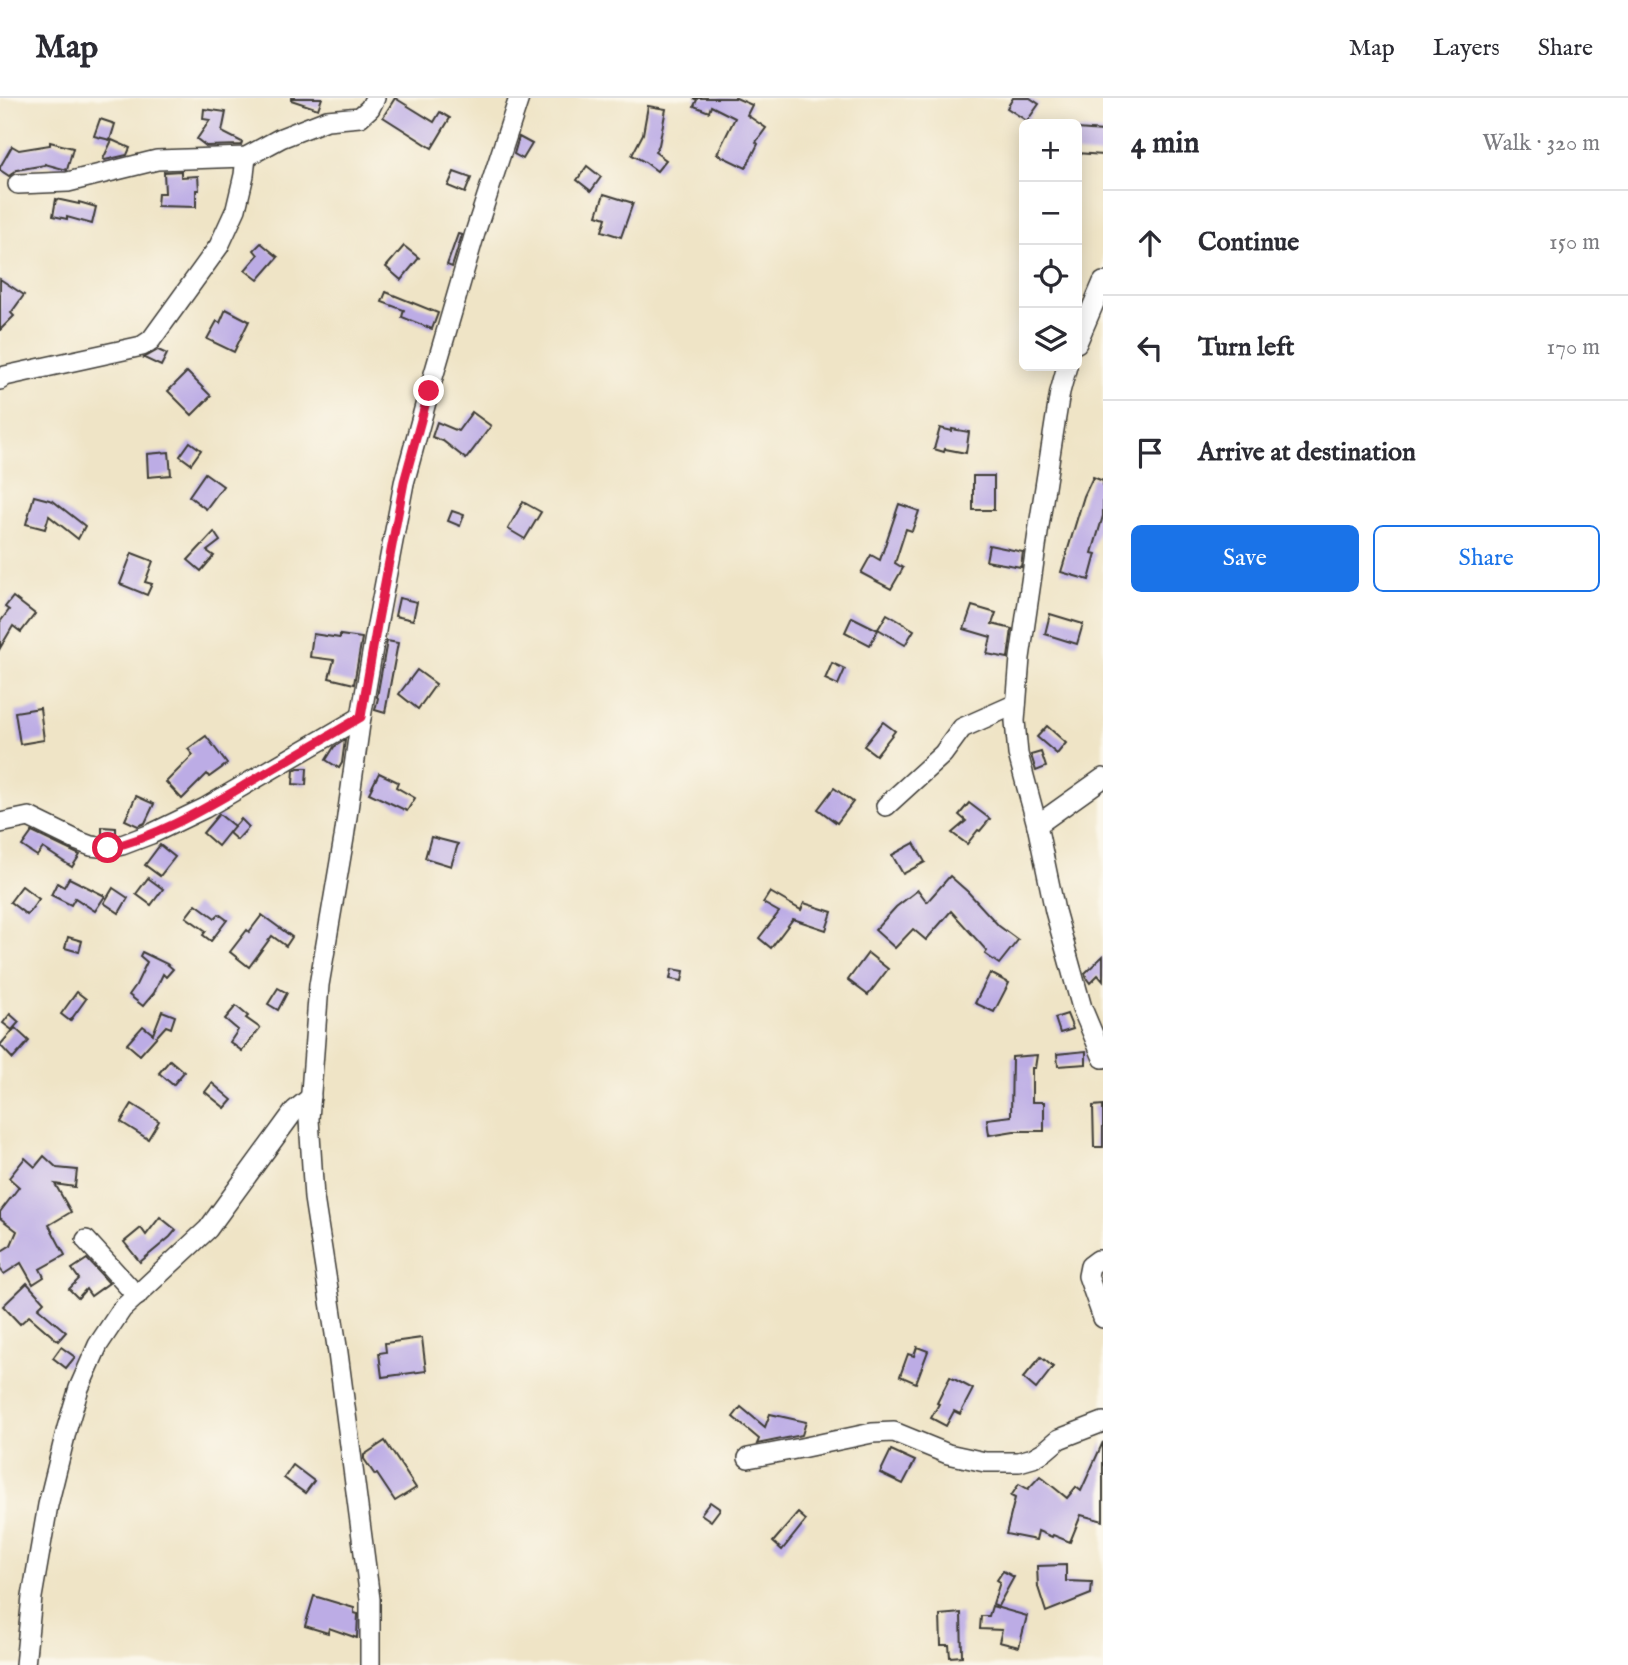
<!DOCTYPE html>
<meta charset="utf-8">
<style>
body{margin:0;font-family:"IM FELL English",serif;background:#f7f7f7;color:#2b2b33}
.controls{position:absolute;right:21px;top:21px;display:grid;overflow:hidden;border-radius:10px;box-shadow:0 4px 18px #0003}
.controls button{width:63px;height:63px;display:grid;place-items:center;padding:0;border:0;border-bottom:2px solid #e1e1e2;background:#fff;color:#2b2b33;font:35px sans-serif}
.stop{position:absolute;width:21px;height:21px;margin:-16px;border:5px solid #e11d48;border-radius:50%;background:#fff}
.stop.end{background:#e11d48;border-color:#fff;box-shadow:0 2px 7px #0008}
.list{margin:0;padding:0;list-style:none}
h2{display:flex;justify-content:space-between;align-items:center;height:91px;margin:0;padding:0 28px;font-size:30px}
h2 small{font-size:23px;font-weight:400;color:#7c7c81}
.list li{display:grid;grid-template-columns:46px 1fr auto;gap:21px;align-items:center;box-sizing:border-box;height:105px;padding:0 28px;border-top:2px solid #e1e1e2}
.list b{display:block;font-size:26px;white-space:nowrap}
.list em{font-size:23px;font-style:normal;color:#7c7c81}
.actions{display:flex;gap:14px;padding:21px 28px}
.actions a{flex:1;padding:16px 0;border:2px solid #1a73e8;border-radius:10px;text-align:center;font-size:24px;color:#1a73e8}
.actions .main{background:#1a73e8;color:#fff}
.icon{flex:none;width:38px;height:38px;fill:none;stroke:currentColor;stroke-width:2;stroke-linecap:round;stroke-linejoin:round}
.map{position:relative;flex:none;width:1103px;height:1567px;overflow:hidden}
header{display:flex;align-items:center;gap:42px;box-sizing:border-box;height:98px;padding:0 35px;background:#fff;border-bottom:2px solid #e1e1e2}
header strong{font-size:33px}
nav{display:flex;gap:38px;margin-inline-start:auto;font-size:24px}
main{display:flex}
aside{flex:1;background:#fff}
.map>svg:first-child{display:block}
</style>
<header>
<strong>Map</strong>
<nav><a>Map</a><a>Layers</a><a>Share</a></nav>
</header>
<main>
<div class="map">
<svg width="1103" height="1567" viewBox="0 0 1103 1567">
<rect width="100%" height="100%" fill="#fbf7ec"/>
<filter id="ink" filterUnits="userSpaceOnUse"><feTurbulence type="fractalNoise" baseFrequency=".0143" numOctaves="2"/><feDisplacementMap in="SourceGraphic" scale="14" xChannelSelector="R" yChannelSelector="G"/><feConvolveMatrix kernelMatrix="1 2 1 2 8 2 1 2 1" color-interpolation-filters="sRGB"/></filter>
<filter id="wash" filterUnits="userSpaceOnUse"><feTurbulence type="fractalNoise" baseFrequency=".00686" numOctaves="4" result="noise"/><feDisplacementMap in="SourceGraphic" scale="28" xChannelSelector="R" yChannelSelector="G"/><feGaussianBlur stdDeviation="1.57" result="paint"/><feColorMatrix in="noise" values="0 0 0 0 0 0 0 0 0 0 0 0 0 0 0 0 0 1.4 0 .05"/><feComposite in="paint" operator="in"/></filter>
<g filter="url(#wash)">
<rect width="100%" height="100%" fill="#efe4c6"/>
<g id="blocks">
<g fill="#bcace5">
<polygon points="291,0 322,0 318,11 291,2"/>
<polygon points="395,0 434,24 440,14 450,20 432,50 383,19"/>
<polygon points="693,0 736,0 752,7 747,17 766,30 756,44 758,46 746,70 717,56 735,20 711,8 709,14 694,8 697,2"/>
<polygon points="1013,0 1030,0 1039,6 1027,23 1007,10"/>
<polygon points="648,8 666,11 659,47 655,54 666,62 657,73 645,64 632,57 643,36"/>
<polygon points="204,11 226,14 222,34 242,44 241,47 206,48 197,41 210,22 203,21"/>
<polygon points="100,21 115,26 110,42 94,38"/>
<polygon points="1077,31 1103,33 1103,57 1077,55"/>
<polygon points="519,39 532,46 523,61 514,56"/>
<polygon points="112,42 130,50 127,57 105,62 103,61"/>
<polygon points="50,44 73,50 67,72 45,66 45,67 17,72 9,78 0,72 0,69 12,48 19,52 50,47"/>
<polygon points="587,68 601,79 591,93 577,82"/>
<polygon points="181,73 181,79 198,78 199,92 196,92 196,109 157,108 158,95 165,95 164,74"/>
<polygon points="454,74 471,80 465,95 448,88"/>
<polygon points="604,96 633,105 621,139 602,133 606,120 597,117"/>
<polygon points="56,101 79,106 79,104 96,109 92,126 67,119 67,121 53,118"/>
<polygon points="458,136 462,137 452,169 447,167"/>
<polygon points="261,145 278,159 258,182 245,172 258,157 254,152"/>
<polygon points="404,148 419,160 401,182 386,169"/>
<polygon points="0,181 24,197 11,215 14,218 0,232"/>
<polygon points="386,194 438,215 432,231 402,219 404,212 382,204"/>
<polygon points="226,211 249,223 234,254 207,241 217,223 220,225"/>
<polygon points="158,252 167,256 161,268 144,260"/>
<polygon points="187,274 211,298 192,317 168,293"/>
<polygon points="472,314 491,328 466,361 443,343 432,339 437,324 458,333"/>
<polygon points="940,330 952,333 952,331 969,334 966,355 945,351 944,354 934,351"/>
<polygon points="190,344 201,352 191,366 180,358"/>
<polygon points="169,354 171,377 148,379 147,356"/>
<polygon points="205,375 223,388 206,411 189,398"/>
<rect x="973" y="378" width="21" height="34"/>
<polygon points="1093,379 1103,383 1103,418 1092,455 1096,456 1089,482 1061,474 1084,398"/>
<polygon points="34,398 53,403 85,428 78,441 49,418 45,431 26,426"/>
<polygon points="523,404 541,414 525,441 508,431"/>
<polygon points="899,406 919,413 912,433 906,431 895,465 903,470 891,491 861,475 871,457 880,462"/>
<polygon points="452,413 464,417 460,428 448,423"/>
<polygon points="214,434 220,443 207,453 214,458 201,473 188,462"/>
<polygon points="989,447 1023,454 1021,469 986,463"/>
<polygon points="132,455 153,463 145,484 152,486 147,497 120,486"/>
<polygon points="13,499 35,516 21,534 13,528 0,550 0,524 9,512 5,509"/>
<polygon points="399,500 417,504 413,522 395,518"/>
<polygon points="972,508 996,515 992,526 1012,531 1008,560 987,556 991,539 964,531"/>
<polygon points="887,516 914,532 905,547 878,531"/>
<polygon points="1050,516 1083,526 1077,546 1045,536"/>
<polygon points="852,519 878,532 870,547 845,534"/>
<polygon points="313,536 340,540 340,537 362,540 354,586 329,580 334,562 310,559"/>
<polygon points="387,543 398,545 385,615 375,612 378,600 377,599"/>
<polygon points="832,565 845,571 838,587 825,581"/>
<polygon points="417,572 436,586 418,611 399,596"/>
<polygon points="40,610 44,642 20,646 15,614"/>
<polygon points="883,624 895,633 876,657 864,648"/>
<polygon points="1047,628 1066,645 1057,656 1037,639"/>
<polygon points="206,638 227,666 209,679 207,676 182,701 166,684 193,657 188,651"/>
<polygon points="345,642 342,665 339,670 326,662 334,649"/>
<polygon points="1041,654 1046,669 1036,673 1031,657"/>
<polygon points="298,670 307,670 306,687 293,686 294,672"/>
<polygon points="379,675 398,684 396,689 415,700 407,713 369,695"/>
<polygon points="834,690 853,704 837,725 818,711"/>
<polygon points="136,698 154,706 145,725 138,728 125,722"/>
<polygon points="969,705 990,721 980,733 978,732 967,746 952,735 966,723 959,717"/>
<polygon points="219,716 234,728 218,748 203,735"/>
<polygon points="241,721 249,729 237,742 229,735"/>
<polygon points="102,729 116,730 116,736 102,737"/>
<polygon points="32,734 80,757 72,769 43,750 37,758 22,748"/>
<polygon points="431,739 458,746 451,768 425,760"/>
<polygon points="914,745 925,764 903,776 892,757"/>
<polygon points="160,747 175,759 160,778 145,767"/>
<polygon points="950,778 968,794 999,828 1018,842 999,866 985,856 987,853 951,813 926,842 913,831 895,850 875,832 896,809 918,792 927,804"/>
<polygon points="69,780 105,798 95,813 75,800 71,807 51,797 57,785 64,789"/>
<polygon points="148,780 163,791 151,807 136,796"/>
<polygon points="22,788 39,801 27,817 10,804"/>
<polygon points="113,790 128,800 119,815 104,805"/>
<polygon points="770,794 801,812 804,805 832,814 826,832 793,821 771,850 759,840 779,814 763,805"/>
<polygon points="196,806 215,820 219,816 227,822 211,843 203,837 206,833 186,819"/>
<polygon points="262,817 292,839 286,848 272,838 249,869 230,854 247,832 249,834"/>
<polygon points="68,839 82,843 79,854 65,850"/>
<polygon points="142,854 167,866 173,871 166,879 163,876 154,895 143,908 129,897 136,887 147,864 140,858"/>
<polygon points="868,855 888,871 868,897 848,882"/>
<polygon points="1103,858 1103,883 1098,877 1090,885 1087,881 1085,875"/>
<polygon points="672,871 684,873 682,883 670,881"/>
<polygon points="990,875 1009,885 994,914 975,905"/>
<polygon points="278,890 287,895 278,912 268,906"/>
<polygon points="77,894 86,901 70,923 61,916"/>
<polygon points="236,908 248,918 246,920 260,930 242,953 230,944 238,932 225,921"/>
<polygon points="162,913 175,918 171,930 166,928 140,957 127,946 143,928 153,936"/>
<polygon points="10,916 19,924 12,932 3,925"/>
<polygon points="1067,916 1073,931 1060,935 1055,920"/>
<polygon points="15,930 29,943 13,961 0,947"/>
<polygon points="1086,953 1086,966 1058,968 1057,956"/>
<polygon points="1037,957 1035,970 1032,970 1032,1004 1044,1004 1044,1033 1014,1033 989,1037 987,1021 1011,1018 1012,959"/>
<polygon points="170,962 184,974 173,987 159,975"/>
<polygon points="212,985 232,1002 225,1010 205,994"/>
<polygon points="132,1006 159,1023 148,1041 121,1024"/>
<polygon points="1103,1007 1103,1049 1094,1049 1093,1008"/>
<polygon points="44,1058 57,1070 77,1072 75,1089 55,1086 71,1114 49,1127 65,1157 40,1171 44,1179 33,1186 21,1165 4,1176 0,1171 0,1154 11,1147 17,1133 0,1120 0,1114 19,1089 9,1080 25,1060 35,1069"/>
<polygon points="160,1119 176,1132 170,1139 140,1164 124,1144 141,1130 146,1137"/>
<polygon points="87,1161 109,1185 91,1198 86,1191 78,1200 69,1191 79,1181 72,1171"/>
<polygon points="27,1185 44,1204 38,1210 66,1234 58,1243 29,1218 20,1226 3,1208"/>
<polygon points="422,1240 426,1273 382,1279 379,1255 386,1254 385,1245"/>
<polygon points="61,1249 75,1259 66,1270 53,1260"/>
<polygon points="917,1249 928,1253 916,1285 900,1278 908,1256 914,1258"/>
<polygon points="1041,1259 1053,1269 1036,1291 1023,1280"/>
<polygon points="950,1279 973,1291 960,1316 954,1313 946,1328 931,1320 939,1306 937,1305"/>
<polygon points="741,1309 765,1329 770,1316 806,1324 802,1337 757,1346 759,1341 733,1319"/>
<polygon points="385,1343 416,1390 395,1403 377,1376 375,1377 364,1361 364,1357"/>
<polygon points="1103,1344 1103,1423 1081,1417 1070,1444 1053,1437 1052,1439 1038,1433 1036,1442 1006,1436 1015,1400 1011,1398 1019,1386 1028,1391 1040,1378 1067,1400 1076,1389 1081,1393"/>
<polygon points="891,1352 915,1363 903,1386 880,1375"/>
<polygon points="293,1367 314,1383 305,1395 284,1380"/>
<polygon points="710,1404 720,1411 711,1423 701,1416"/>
<polygon points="798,1415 806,1422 782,1452 773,1444"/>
<polygon points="1066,1467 1066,1483 1092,1484 1091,1496 1046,1514 1038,1489 1037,1468"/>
<polygon points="1003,1473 1014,1479 998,1508 993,1506 1000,1484 997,1482"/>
<polygon points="314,1498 354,1510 354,1515 358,1516 357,1540 329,1530 328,1535 305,1528"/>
<polygon points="992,1508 1027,1518 1019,1549 999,1544 1002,1532 980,1531 981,1518 989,1518"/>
<polygon points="961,1515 962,1558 950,1559 949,1547 941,1547 940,1517"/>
</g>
</g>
</g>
<g filter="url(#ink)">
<use href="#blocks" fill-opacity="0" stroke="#3c3a36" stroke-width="2"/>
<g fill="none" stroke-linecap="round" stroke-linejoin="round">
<defs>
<g id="minor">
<polyline points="18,86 68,84 157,62 246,59 281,40 327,22 360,19 370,10 375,0"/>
<polyline points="1077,245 1103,184"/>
<polyline points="1067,268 1060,294 1055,325 1039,428 1020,560 1015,623 1018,656 1037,727 1055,813 1082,910 1103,960"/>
<polyline points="0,282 5,278 142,248 151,242 219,148 236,111 244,77 246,59"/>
<polyline points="886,708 943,656 962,630 1016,606"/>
<polyline points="0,725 29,719 78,743 91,748 108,750 122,747 151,736 205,710 361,619"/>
<polyline points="1037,727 1103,680"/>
<polyline points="86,1142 137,1198"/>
<polyline points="1103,1162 1098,1162 1090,1168 1088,1178 1103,1220"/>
<polyline points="748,1360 801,1350 872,1335 894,1334 948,1356 985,1364 1019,1364 1033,1360 1045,1353 1059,1341 1103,1324"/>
<polyline points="25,1567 32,1499 48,1407 67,1330 79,1290 98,1247 122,1211 208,1131 295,1012 311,999"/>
<polyline points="370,1567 370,1501 338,1255 314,1100 309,1021 319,887 344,740 361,619 377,527 404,385 429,293 475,135 519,0"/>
</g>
</defs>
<use href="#minor" stroke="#3c3a36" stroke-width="22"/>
<use href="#minor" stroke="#fff" stroke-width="19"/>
</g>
</g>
<g fill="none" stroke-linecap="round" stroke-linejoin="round" filter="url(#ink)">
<path stroke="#e11d48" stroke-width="9" d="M108,750C157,739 202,712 245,687C284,664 322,642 361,619L377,527L404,384L429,293"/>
</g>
</svg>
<div class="controls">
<button>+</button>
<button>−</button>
<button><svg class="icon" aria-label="locate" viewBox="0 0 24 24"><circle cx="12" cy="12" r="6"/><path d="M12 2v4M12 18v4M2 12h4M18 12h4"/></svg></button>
<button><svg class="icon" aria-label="layers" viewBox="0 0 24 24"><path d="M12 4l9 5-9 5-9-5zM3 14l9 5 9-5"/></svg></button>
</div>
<div class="stop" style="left:108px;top:750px"></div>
<div class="stop end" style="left:429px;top:293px"></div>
</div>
<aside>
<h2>4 min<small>Walk · 320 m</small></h2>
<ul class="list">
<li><svg class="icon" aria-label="ahead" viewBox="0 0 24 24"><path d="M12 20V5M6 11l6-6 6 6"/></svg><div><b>Continue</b></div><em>150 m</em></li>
<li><svg class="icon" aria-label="left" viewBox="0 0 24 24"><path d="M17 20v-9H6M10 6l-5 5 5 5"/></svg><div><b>Turn left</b></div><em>170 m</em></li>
<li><svg class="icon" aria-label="arrive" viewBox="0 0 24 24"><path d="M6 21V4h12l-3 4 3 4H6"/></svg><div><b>Arrive at destination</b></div></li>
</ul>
<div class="actions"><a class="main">Save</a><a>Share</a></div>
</aside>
</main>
